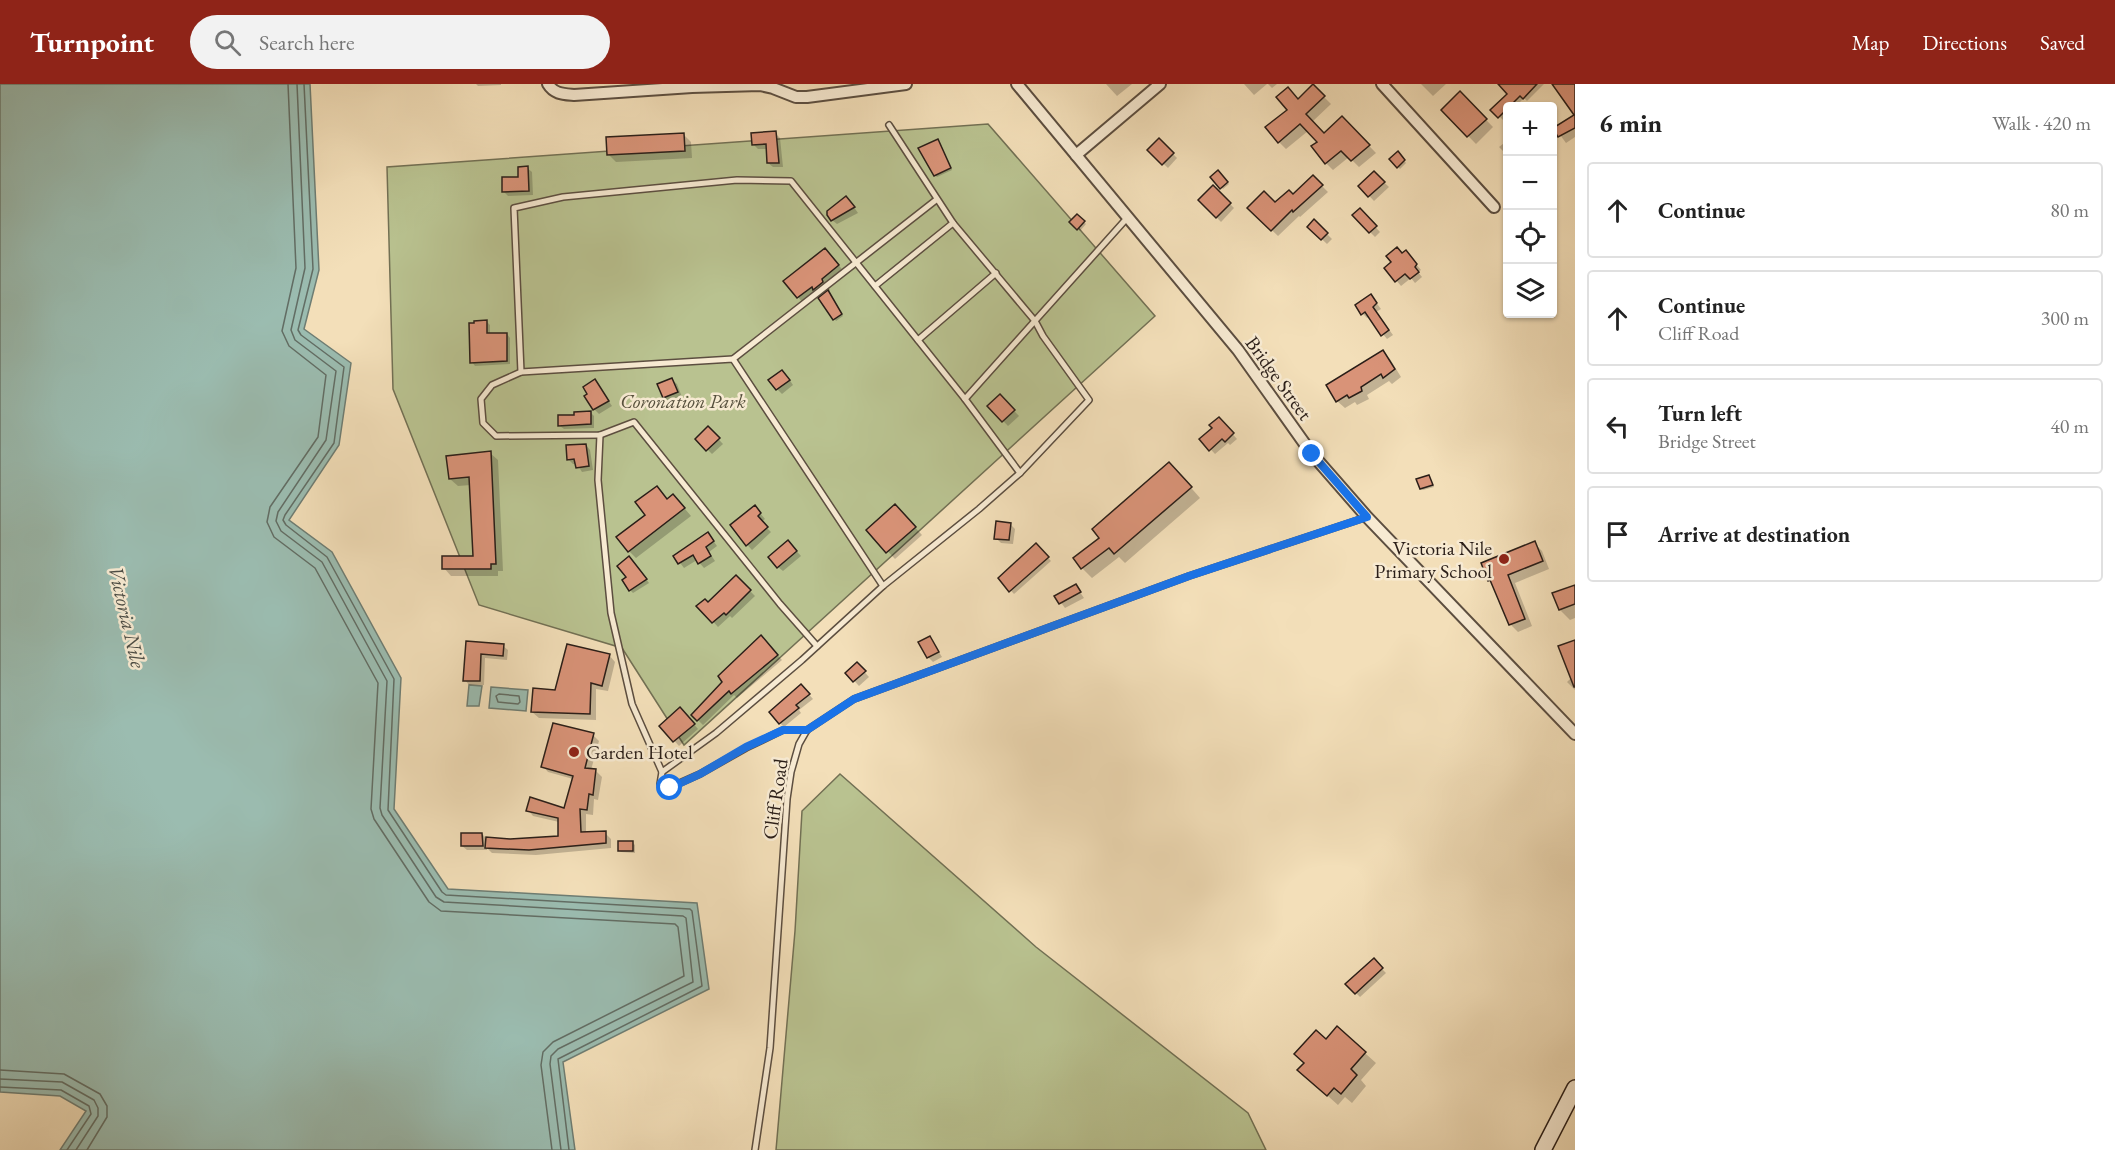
<!DOCTYPE html>
<meta charset="utf-8">
<style>
body{margin:0;font-family:"EB Garamond",serif;background:#f2f2f2;color:#222}
.controls{position:absolute;right:18px;top:18px;display:grid;overflow:hidden;border-radius:6px;box-shadow:0 2px 4px #0004}
.controls button{width:54px;height:54px;display:grid;place-items:center;padding:0;border:0;border-bottom:2px solid #e0e0e0;background:#fff;color:#222;font:30px sans-serif}
.stop{position:absolute;width:18px;height:18px;margin:-14px;border:4px solid #1a73e8;border-radius:50%;background:#fff}
.stop.end{background:#1a73e8;border-color:#fff;box-shadow:0 2px 6px #0008}
.list{margin:0;padding:0;list-style:none}
h2{display:flex;justify-content:space-between;align-items:center;height:78px;margin:0;padding:0 24px;font-size:26px}
h2 small{font-size:20px;font-weight:400;color:#767676}
.list li{display:grid;grid-template-columns:39px 1fr auto;gap:18px;align-items:center;box-sizing:border-box;height:96px;margin:0 12px 12px;padding:0 12px;border:2px solid #e0e0e0;border-radius:6px}
.list b{display:block;font-size:22px;white-space:nowrap}
.list p{margin:0;font-size:20px;white-space:nowrap;color:#767676}
.list em{font-size:20px;font-style:normal;color:#767676}
.icon{flex:none;width:33px;height:33px;fill:none;stroke:currentColor;stroke-width:2;stroke-linecap:round;stroke-linejoin:round}
.map{position:relative;flex:none;width:1575px;height:1066px;overflow:hidden}
header{display:flex;align-items:center;gap:36px;box-sizing:border-box;height:84px;padding:0 30px;background:#8f2418;color:#fff}
header strong{font-size:28px}
nav{display:flex;gap:33px;margin-inline-start:auto;font-size:21px}
.search{width:420px;height:54px;background:#f2f2f2;display:flex;align-items:center;gap:15px;box-sizing:border-box;padding:0 21px;border-radius:33px;color:#767676;font-size:22px}
main{display:flex}
aside{flex:1;background:#fff}
.map>svg:first-child{display:block}
</style>
<header>
<strong>Turnpoint</strong>
<div class="search"><svg class="icon" aria-label="search" viewBox="0 0 24 24"><circle cx="10" cy="10" r="6"/><path d="M15 15l6 6"/></svg>Search here</div>
<nav><a>Map</a><a>Directions</a><a>Saved</a></nav>
</header>
<main>
<div class="map">
<svg width="1575" height="1066" viewBox="0 0 1575 1066">
<rect width="100%" height="100%" fill="#f3dfb9"/>
<filter id="stains"><feTurbulence type="fractalNoise" baseFrequency=".00333" numOctaves="4"/><feColorMatrix values="0 0 0 0 .2 0 0 0 0 .09 0 0 0 0 .02 0 0 0 .5 -.17"/></filter>
<radialGradient id="worn" r=".72"><stop offset=".6" stop-color="#630" stop-opacity="0"/><stop offset="1" stop-color="#630" stop-opacity=".3"/></radialGradient>
<g fill="#b9c290" stroke="#727054" stroke-width="1.5">
<polygon points="988,40 1155,232 684,661 622,564 479,521 393,305 387,83"/>
<polygon points="840,690 1036,863 1248,1029 1266,1066 776,1066 795,847 802,727"/>
</g>
<g fill="#9bbcb0" stroke="#6e7d73" stroke-width="1.5">
<polygon points="0,0 310,0 319,186 304,245 351,279 339,361 289,436 332,468 401,594 394,725 448,805 697,819 709,905 563,978 575,1066 60,1066 86,1027 60,1012 0,1008"/>
<polygon points="469,601 482,602 479,622 467,622"/>
<polygon points="491,603 528,606 526,627 489,624"/>
</g>
<g fill="#0003">
<polygon points="476,0 501,0 501,1 478,2"/>
<polygon points="1106,0 1132,0 1117,12"/>
<polygon points="1244,0 1267,0 1254,11"/>
<polygon points="1268,0 1277,0 1272,4"/>
<polygon points="1421,0 1446,0 1433,12"/>
<polygon points="1500,0 1544,0 1527,17 1524,14 1516,22 1508,22 1508,31 1503,36 1493,26 1509,10"/>
<polygon points="1313,2 1331,20 1312,38 1324,51 1342,34 1376,69 1359,83 1349,73 1333,86 1326,79 1319,58 1308,47 1286,65 1279,58 1298,16"/>
<polygon points="1460,9 1493,43 1476,60 1443,26"/>
<polygon points="1575,33 1575,53 1566,59 1555,44"/>
<polygon points="775,49 780,54 783,83 773,83 768,79 767,65 758,65 753,60"/>
<polygon points="683,50 691,58 692,74 616,78 608,70"/>
<polygon points="1159,56 1177,74 1168,84 1149,66"/>
<polygon points="1508,56 1508,72 1499,63"/>
<polygon points="939,58 952,86 937,93 935,91"/>
<polygon points="1398,69 1406,79 1400,85 1391,75"/>
<polygon points="527,84 532,88 533,111 508,112 504,108 520,94"/>
<polygon points="1218,88 1229,100 1223,105 1213,93"/>
<polygon points="1374,89 1389,103 1374,117 1360,102"/>
<polygon points="1313,93 1328,108 1300,133 1299,132 1278,152 1249,124 1275,120 1293,112"/>
<polygon points="1213,103 1234,124 1221,138 1200,116"/>
<polygon points="851,119 858,129 837,140 832,136"/>
<polygon points="1360,126 1380,148 1375,153 1354,132"/>
<polygon points="1077,132 1086,140 1080,147 1071,138"/>
<polygon points="1314,137 1332,155 1327,160 1309,143"/>
<polygon points="1402,171 1410,173 1421,186 1418,188 1422,193 1415,199 1411,194 1401,202 1386,184"/>
<polygon points="833,174 845,189 828,203 830,206 828,208 843,232 836,237 820,210 805,221 785,198"/>
<polygon points="1375,217 1381,225 1376,228 1393,251 1387,255 1369,233 1367,234 1363,230"/>
<polygon points="487,238 490,241 490,250 507,250 510,254 510,280 475,282 472,278"/>
<polygon points="1383,268 1390,275 1401,293 1392,300 1389,297 1367,311 1369,315 1357,321 1355,318 1345,324 1337,317"/>
<polygon points="787,292 793,301 782,310 777,305"/>
<polygon points="672,296 677,300 682,313 669,318 664,313"/>
<polygon points="595,297 612,322 599,330 594,325 589,310"/>
<polygon points="1000,312 1019,332 1008,342 989,322"/>
<polygon points="590,328 594,332 594,344 564,345 560,342 576,332"/>
<polygon points="1219,335 1237,355 1230,361 1228,359 1215,370 1201,355 1214,344"/>
<polygon points="708,344 723,360 712,370 697,355"/>
<polygon points="586,361 590,366 593,386 582,388 577,380 573,380 568,375"/>
<polygon points="490,369 498,376 503,487 498,487 498,492 451,492 444,484 474,474 471,401 458,402 450,395"/>
<polygon points="1179,390 1200,414 1125,479 1119,473 1092,494 1082,484"/>
<polygon points="1429,392 1434,403 1423,406 1421,405"/>
<polygon points="657,404 668,416 680,419 691,432 636,474 629,467 647,431"/>
<polygon points="759,428 765,435 761,438 771,448 752,466 741,454"/>
<polygon points="902,429 922,451 895,475 868,446"/>
<polygon points="1010,440 1015,445 1013,460 1001,459 996,454"/>
<polygon points="712,455 717,462 709,468 715,477 704,484 697,476 684,484 675,472"/>
<polygon points="1534,459 1542,467 1549,485 1515,499 1532,542 1518,548 1510,540 1494,501 1489,496"/>
<polygon points="1036,461 1051,477 1014,510 1000,495"/>
<polygon points="793,463 801,472 783,487 778,483"/>
<polygon points="633,478 649,499 633,509 630,506 628,493"/>
<polygon points="736,493 755,512 732,534 730,532 718,543 699,522 708,520"/>
<polygon points="1075,501 1084,514 1065,524 1056,512"/>
<polygon points="1575,503 1575,534 1570,536 1560,526"/>
<polygon points="761,554 782,576 737,614 734,611 703,641 693,631 724,598"/>
<polygon points="930,554 942,573 933,578 928,573"/>
<polygon points="1575,557 1575,606 1567,598 1572,593"/>
<polygon points="467,559 503,562 508,566 507,576 485,574 484,601 469,601 465,596"/>
<polygon points="609,571 615,578 608,607 596,605 596,636 539,634 532,628 556,608"/>
<polygon points="857,580 869,593 859,602 847,589"/>
<polygon points="805,606 813,615 799,626 801,629 784,643 780,639"/>
<polygon points="685,630 698,645 679,662 661,642"/>
<polygon points="593,651 599,657 591,686 596,687 602,693 598,716 594,715 593,731 586,730 586,749 605,749 611,755 611,764 536,771 492,769 487,764 487,766 467,766 462,762 482,750 486,754 510,756 560,753 559,738 533,732 528,726 565,726 573,695 548,688 543,682"/>
<polygon points="633,759 635,761 635,769 621,768 619,766"/>
<polygon points="1373,876 1386,889 1360,913 1347,900"/>
<polygon points="1337,944 1376,979 1361,996 1366,1002 1352,1019 1345,1013 1338,1021 1310,996 1326,957"/>
</g>
<g fill="none" stroke-linecap="round" stroke-linejoin="round">
<g stroke="#626d64" stroke-width="1.5">
<polyline points="288,0 296,184 282,247 289,262 326,291 318,353 270,423 267,438 274,453 315,484 378,599 371,725 374,735 429,818 441,827 675,840 678,843 684,892 553,958 543,968 541,981 552,1066"/>
<polyline points="297,0 305,184 291,246 295,256 336,287 326,356 278,428 276,437 281,447 322,478 387,597 380,724 382,731 436,813 444,818 683,832 686,834 693,898 558,965 551,972 550,980 561,1066"/>
<polyline points="304,0 313,185 298,246 301,251 344,283 334,359 285,431 283,436 286,441 327,473 394,595 388,726 442,808 446,811 690,825 692,827 702,902 558,975 569,1066"/>
<polygon points="499,610 519,612 520,618 518,620 498,618 496,612"/>
<polyline points="0,986 64,990 100,1010 107,1022 107,1033 87,1066"/>
<polyline points="0,995 62,998 94,1016 98,1024 98,1032 76,1066"/>
<polyline points="0,1003 61,1006 89,1022 91,1030 67,1066"/>
</g>
</g>
<g fill="#d99378" stroke="#2a1e18" stroke-width="1.5">
<polygon points="1313,0 1325,12 1306,30 1324,49 1342,32 1370,61 1351,77 1341,67 1325,80 1311,62 1317,58 1300,40 1278,59 1265,43 1287,26 1276,13 1288,3 1298,15"/>
<polygon points="1498,0 1537,0 1523,15 1520,12 1498,34 1490,26 1507,10"/>
<polygon points="1552,0 1575,0 1575,44 1558,53 1553,44 1574,31"/>
<polygon points="1460,7 1487,35 1467,53 1441,26"/>
<polygon points="776,47 779,79 767,79 766,60 752,61 751,49"/>
<polygon points="684,49 685,67 607,71 606,53"/>
<polygon points="1159,54 1174,69 1162,81 1147,66"/>
<polygon points="938,55 951,84 934,92 918,64"/>
<polygon points="1398,67 1405,76 1397,84 1389,75"/>
<polygon points="528,82 529,107 502,108 502,93 518,93 518,83"/>
<polygon points="1218,86 1228,98 1220,105 1210,93"/>
<polygon points="1374,87 1385,98 1368,113 1358,102"/>
<polygon points="1313,91 1323,101 1293,128 1292,126 1271,147 1247,124 1264,107 1275,118 1289,106 1293,110"/>
<polygon points="1213,101 1231,119 1216,134 1198,116"/>
<polygon points="846,112 855,123 831,137 827,131 827,127"/>
<polygon points="1360,124 1377,142 1369,149 1352,131"/>
<polygon points="1077,130 1085,137 1077,146 1069,138"/>
<polygon points="1314,135 1328,149 1321,156 1307,143"/>
<polygon points="1397,163 1402,169 1406,166 1417,180 1415,183 1419,188 1410,195 1405,190 1395,198 1384,184 1391,178 1386,172"/>
<polygon points="825,164 839,181 822,195 823,198 813,206 812,203 797,214 783,197"/>
<polygon points="828,206 842,230 833,236 818,214"/>
<polygon points="1371,210 1377,219 1373,223 1389,246 1381,252 1365,228 1361,231 1355,221"/>
<polygon points="487,236 487,249 507,249 507,277 470,279 469,239 474,239 474,237"/>
<polygon points="1383,266 1395,285 1383,294 1381,290 1361,303 1362,307 1349,314 1347,311 1336,318 1326,301"/>
<polygon points="782,286 790,296 776,306 768,296"/>
<polygon points="672,294 678,308 663,314 657,300"/>
<polygon points="595,295 609,317 593,326 584,312 587,310 583,303"/>
<polygon points="1000,310 1015,326 1002,338 987,322"/>
<polygon points="591,327 591,340 558,342 558,331 574,331 574,328"/>
<polygon points="1219,333 1234,349 1225,358 1222,355 1209,367 1199,355 1212,344 1209,341"/>
<polygon points="708,342 720,354 706,367 695,355"/>
<polygon points="586,360 589,382 576,384 574,375 567,376 566,361"/>
<polygon points="491,367 496,480 491,480 491,485 442,485 442,472 473,472 469,393 449,395 446,372"/>
<polygon points="1169,378 1192,403 1114,470 1109,464 1081,485 1073,474 1099,454 1092,445"/>
<polygon points="1429,391 1433,401 1420,405 1416,395"/>
<polygon points="657,402 667,415 673,410 685,424 628,468 616,453 645,431 635,418"/>
<polygon points="895,420 916,443 886,469 866,446"/>
<polygon points="755,421 761,429 758,432 768,443 746,462 730,441"/>
<polygon points="996,437 1011,439 1009,456 994,455"/>
<polygon points="708,448 714,457 706,463 711,472 698,480 693,471 678,480 673,472"/>
<polygon points="788,456 797,467 777,484 768,473"/>
<polygon points="1535,457 1543,477 1508,491 1525,535 1509,541 1490,496 1488,497 1481,479"/>
<polygon points="1036,459 1049,473 1009,508 998,494"/>
<polygon points="629,472 647,495 629,507 622,496 626,493 617,482"/>
<polygon points="736,491 751,506 726,531 724,529 712,539 696,522 705,515 708,518"/>
<polygon points="1076,500 1081,508 1059,520 1054,512"/>
<polygon points="1575,501 1575,520 1559,526 1552,509"/>
<polygon points="761,551 778,571 731,610 729,607 697,637 691,631 722,598 718,592"/>
<polygon points="930,552 939,568 927,574 918,558"/>
<polygon points="1575,556 1575,603 1574,603 1558,562"/>
<polygon points="466,557 504,560 503,572 481,570 480,597 463,597"/>
<polygon points="567,560 610,570 602,602 591,599 590,630 531,628 533,604 555,606"/>
<polygon points="857,578 866,587 853,598 845,589"/>
<polygon points="801,600 810,610 796,621 799,624 779,640 769,628"/>
<polygon points="680,623 695,640 673,658 659,642"/>
<polygon points="553,639 594,649 585,684 596,685 593,711 589,710 587,726 580,725 581,748 606,747 606,759 529,766 485,764 486,753 510,755 558,752 558,734 526,727 530,713 564,724 573,692 541,683"/>
<polygon points="461,749 482,749 483,762 461,762"/>
<rect x="618" y="757" width="15" height="10"/>
<polygon points="1374,874 1383,884 1355,910 1345,900"/>
<polygon points="1337,942 1366,968 1351,985 1357,991 1341,1010 1334,1004 1327,1012 1297,986 1304,979 1294,970 1316,946 1326,955"/>
</g>
<g fill="none" stroke-linecap="round" stroke-linejoin="round">
<defs>
<g id="lane">
<polyline points="875,202 953,139"/>
<polyline points="918,256 996,189"/>
<polyline points="733,275 936,116"/>
<polyline points="521,288 733,275 883,502"/>
<polyline points="965,315 1128,133"/>
<polyline points="600,351 598,396 611,529 632,620 662,688 716,649 802,576 883,502 979,425 1020,389 1089,316 1043,252 1035,237 953,139 889,41"/>
<polyline points="817,562 780,520 634,338 600,351 496,352 483,339 481,315 492,301 521,288 514,124 563,113 737,96 791,97 965,315 1020,389"/>
<polyline points="662,688 660,700 664,706 700,690 746,664 783,646 807,646"/>
<polyline points="755,1066 770,964 787,715 791,688 799,660 807,646 854,615 1189,492 1367,433"/>
</g>
<g id="street">
<path d="M548,0C554,10 563,10 574,11L692,3L760,1L773,4L796,13H807L906,0"/>
<polyline points="1017,0 1238,266 1312,370 1367,433 1575,650"/>
<polyline points="1382,0 1494,123"/>
<polyline points="1076,71 1160,0"/>
</g>
<polyline id="secondary" points="1543,1066 1575,1004"/>
</defs>
<use href="#lane" stroke="#5c4e40" stroke-width="8"/>
<use href="#street" stroke="#5c4e40" stroke-width="14"/>
<use href="#secondary" stroke="#2a1e18" stroke-width="18"/>
<use href="#lane" stroke="#f7ead2" stroke-width="5"/>
<use href="#street" stroke="#f7ead2" stroke-width="10"/>
<use href="#secondary" stroke="#f7ead2" stroke-width="15"/>
</g>
<g fill="none" stroke-linecap="round" stroke-linejoin="round">
<polyline stroke="#1a73e8" stroke-width="8" points="670,704 700,690 746,663 783,646 807,646 854,615 1189,492 1367,433 1312,370"/>
</g>
<g fill="#8f2418" stroke="#f7ead2" stroke-width="2">
<circle cx="1504" cy="475" r="6"/>
<circle cx="574" cy="668" r="6"/>
</g>
<g text-anchor="middle" stroke-width="5" stroke-linejoin="round" paint-order="stroke">
<g font-size="20" fill="#2a1e18" stroke="#f7ead2">
<text transform="translate(1279 294) rotate(54)" y="7">Bridge Street</text>
<text transform="translate(775 715) rotate(-82)" y="7">Cliff Road</text>
</g>
<g font-size="20" font-style="italic" fill="#554f3c" stroke="#f7ead2">
<text x="683" y="324">Coronation Park</text>
</g>
<g font-size="20" fill="#2a1e18" stroke="#f7ead2" text-anchor="end">
<text x="1492" y="471">Victoria Nile<tspan x="1492" dy="23">Primary School</tspan></text>
<text x="586" y="675" text-anchor="start">Garden Hotel</text>
</g>
<g font-size="21" font-style="italic" fill="#4c4d46" stroke="#f7ead2">
<text transform="translate(127 533) rotate(77)" y="7">Victoria Nile</text>
</g>
</g>
<rect width="100%" height="100%" filter="url(#stains)"/>
<rect width="100%" height="100%" fill="url(#worn)"/>
</svg>
<div class="controls">
<button>+</button>
<button>−</button>
<button><svg class="icon" aria-label="locate" viewBox="0 0 24 24"><circle cx="12" cy="12" r="6"/><path d="M12 2v4M12 18v4M2 12h4M18 12h4"/></svg></button>
<button><svg class="icon" aria-label="layers" viewBox="0 0 24 24"><path d="M12 4l9 5-9 5-9-5zM3 14l9 5 9-5"/></svg></button>
</div>
<div class="stop" style="left:670px;top:704px"></div>
<div class="stop end" style="left:1312px;top:370px"></div>
</div>
<aside>
<h2>6 min<small>Walk · 420 m</small></h2>
<ul class="list">
<li><svg class="icon" aria-label="ahead" viewBox="0 0 24 24"><path d="M12 20V5M6 11l6-6 6 6"/></svg><div><b>Continue</b></div><em>80 m</em></li>
<li><svg class="icon" aria-label="ahead" viewBox="0 0 24 24"><path d="M12 20V5M6 11l6-6 6 6"/></svg><div><b>Continue</b><p>Cliff Road</p></div><em>300 m</em></li>
<li><svg class="icon" aria-label="left" viewBox="0 0 24 24"><path d="M17 20v-9H6M10 6l-5 5 5 5"/></svg><div><b>Turn left</b><p>Bridge Street</p></div><em>40 m</em></li>
<li><svg class="icon" aria-label="arrive" viewBox="0 0 24 24"><path d="M6 21V4h12l-3 4 3 4H6"/></svg><div><b>Arrive at destination</b></div></li>
</ul>
</aside>
</main>
